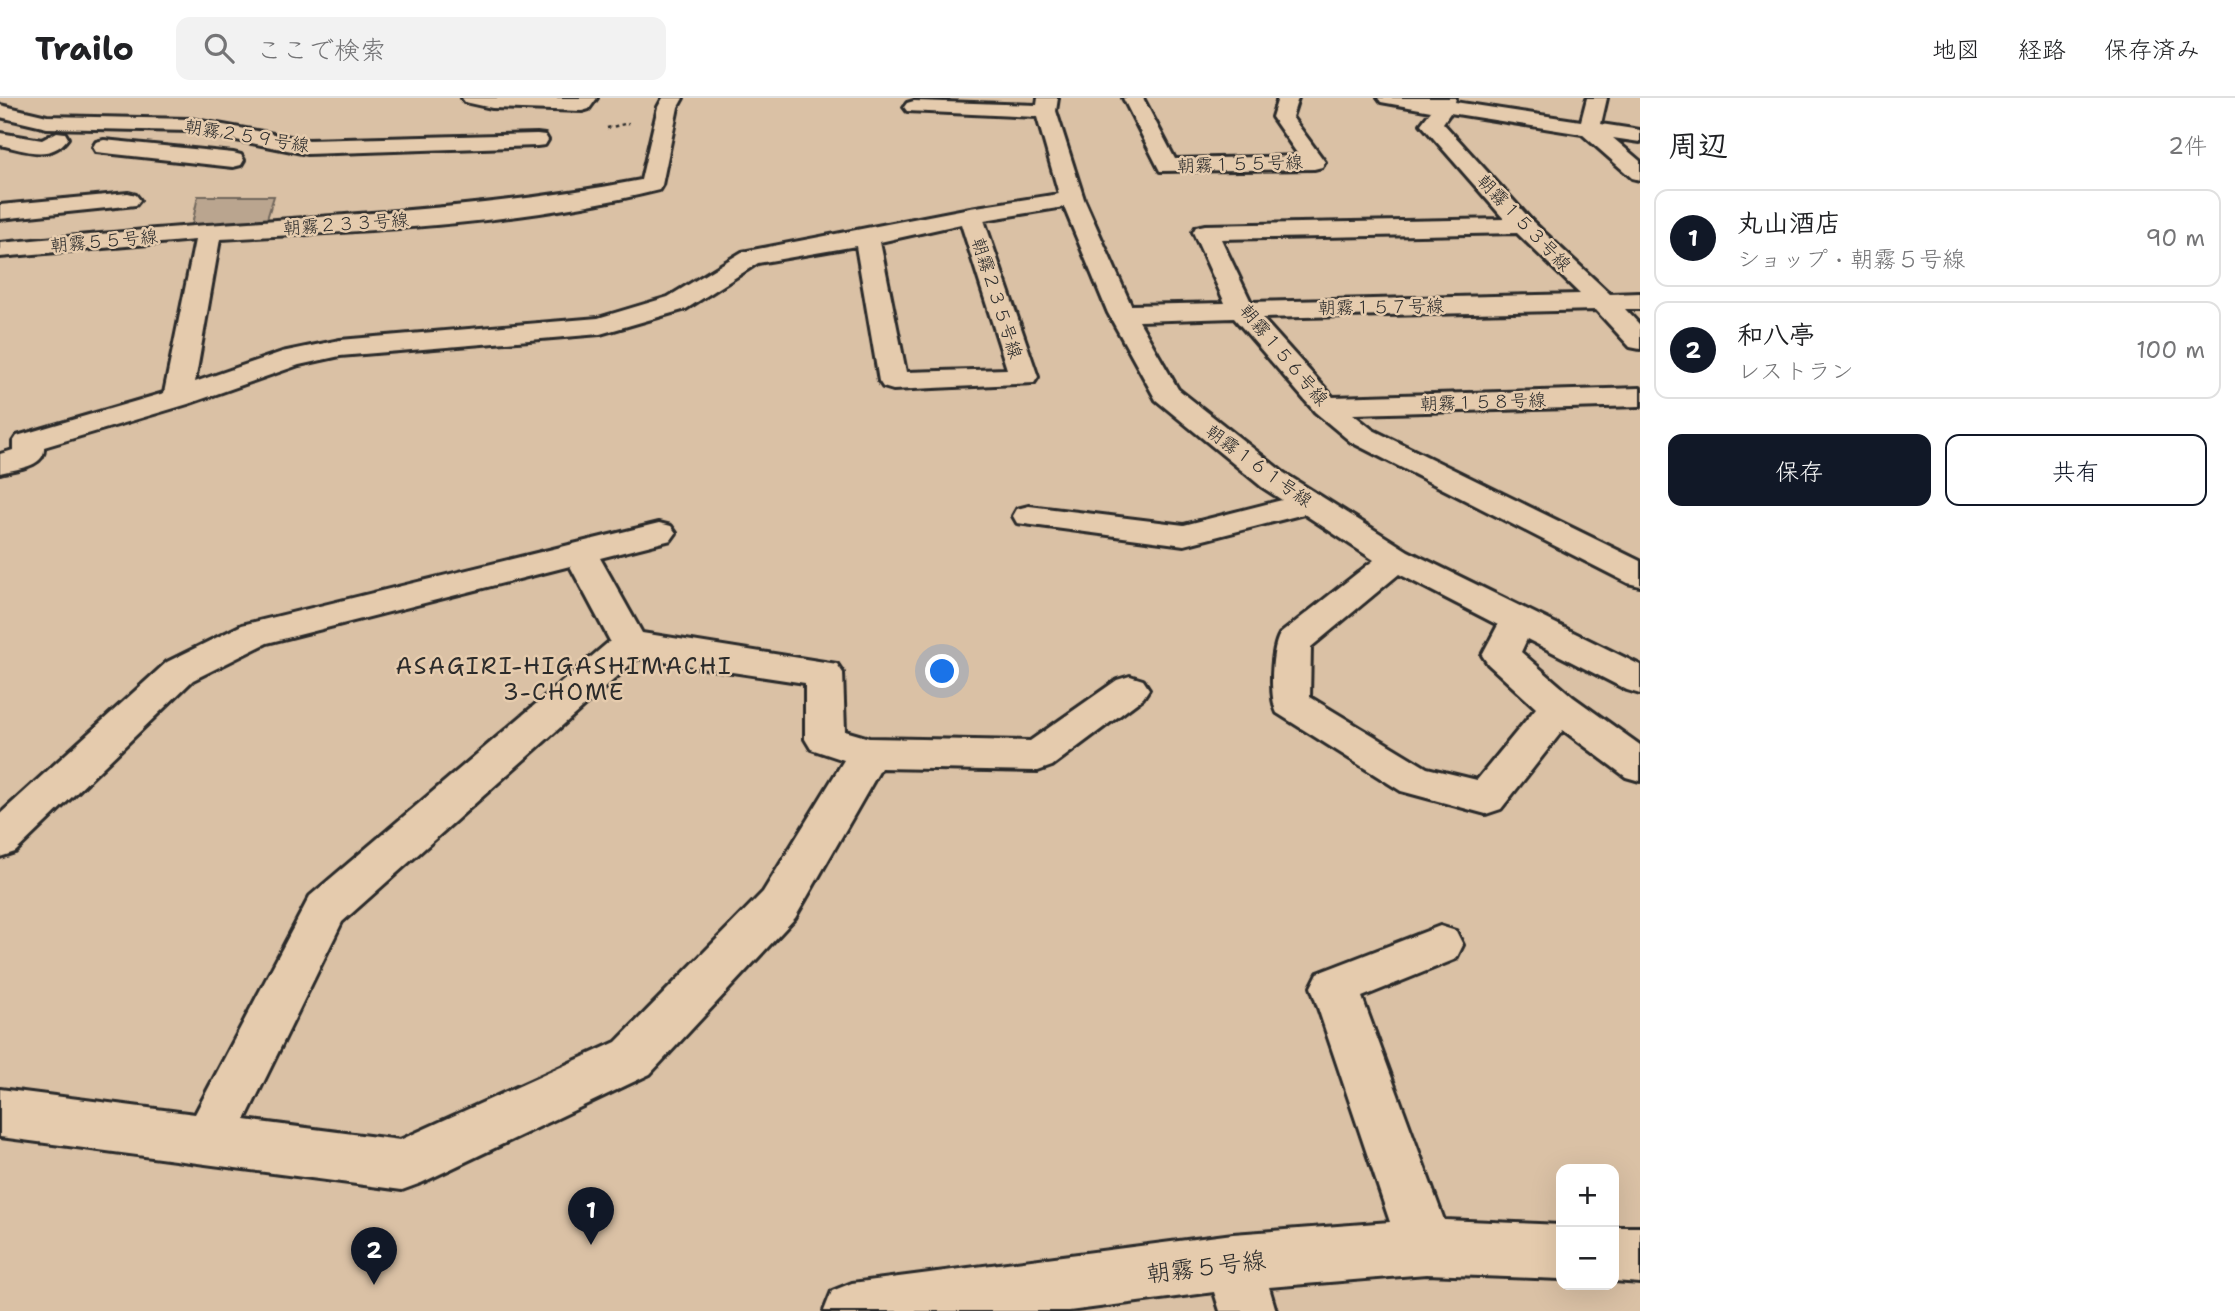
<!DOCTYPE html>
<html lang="ja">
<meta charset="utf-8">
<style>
body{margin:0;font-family:"Shantell Sans","Klee One",sans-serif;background:#f2f2f2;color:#202124}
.controls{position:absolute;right:21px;bottom:21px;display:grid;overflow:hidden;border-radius:14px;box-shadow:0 7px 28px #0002}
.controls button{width:63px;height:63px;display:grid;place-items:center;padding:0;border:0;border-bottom:2px solid #e0e0e0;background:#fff;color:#202124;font:35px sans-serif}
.you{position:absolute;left:943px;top:574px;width:24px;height:24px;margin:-18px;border:5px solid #fff;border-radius:50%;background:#1a73e8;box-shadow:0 0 0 10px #1a73e833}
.badge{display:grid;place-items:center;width:46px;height:46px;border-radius:50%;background:#111827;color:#fff;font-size:23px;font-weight:700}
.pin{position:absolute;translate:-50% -58px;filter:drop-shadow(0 2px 4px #0008)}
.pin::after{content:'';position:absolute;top:37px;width:24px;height:21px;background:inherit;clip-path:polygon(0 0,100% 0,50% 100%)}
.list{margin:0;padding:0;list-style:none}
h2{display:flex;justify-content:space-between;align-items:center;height:91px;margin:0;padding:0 28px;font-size:30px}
h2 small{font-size:23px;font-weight:400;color:#757577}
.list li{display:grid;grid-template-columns:46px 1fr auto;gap:21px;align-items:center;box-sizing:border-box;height:98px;margin:0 14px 14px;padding:0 14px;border:2px solid #e0e0e0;border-radius:14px}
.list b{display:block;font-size:26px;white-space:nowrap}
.list p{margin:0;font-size:23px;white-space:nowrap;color:#757577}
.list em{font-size:23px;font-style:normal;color:#757577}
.actions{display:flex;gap:14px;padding:21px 28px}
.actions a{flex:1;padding:16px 0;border:2px solid #111827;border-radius:14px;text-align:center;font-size:24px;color:#111827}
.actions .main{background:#111827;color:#fff}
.icon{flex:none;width:38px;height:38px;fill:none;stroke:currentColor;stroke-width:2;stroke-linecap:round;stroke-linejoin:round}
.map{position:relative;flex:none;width:1640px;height:1213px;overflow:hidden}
header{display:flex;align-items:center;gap:42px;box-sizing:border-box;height:98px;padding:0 35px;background:#fff;border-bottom:2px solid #e0e0e0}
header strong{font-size:33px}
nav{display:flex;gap:38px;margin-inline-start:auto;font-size:24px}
.search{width:490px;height:63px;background:#f2f2f2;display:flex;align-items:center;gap:18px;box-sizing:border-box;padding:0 24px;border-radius:14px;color:#757577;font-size:26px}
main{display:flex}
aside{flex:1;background:#fff}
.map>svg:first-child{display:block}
</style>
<header>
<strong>Trailo</strong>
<div class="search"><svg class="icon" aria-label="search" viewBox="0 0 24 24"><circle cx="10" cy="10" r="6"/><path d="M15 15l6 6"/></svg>ここで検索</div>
<nav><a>地図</a><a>経路</a><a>保存済み</a></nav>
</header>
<main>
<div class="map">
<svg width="1640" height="1213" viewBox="0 0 1640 1213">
<rect width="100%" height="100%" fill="#dac1a5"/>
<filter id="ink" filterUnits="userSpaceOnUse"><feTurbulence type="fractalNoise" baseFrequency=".0143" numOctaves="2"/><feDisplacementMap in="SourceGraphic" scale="14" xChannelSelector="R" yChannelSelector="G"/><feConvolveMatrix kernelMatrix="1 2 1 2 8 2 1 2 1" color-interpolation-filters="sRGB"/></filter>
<g filter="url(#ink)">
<polygon fill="#baa58f" stroke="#72685d" stroke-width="2" points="198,98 274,98 266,124 192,127"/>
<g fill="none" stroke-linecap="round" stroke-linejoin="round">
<defs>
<g id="minor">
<polygon points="462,0 597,0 589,11 582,13 492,10 465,4"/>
<path d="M663,0H683L678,9L662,87L659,92C517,127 366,133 220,141L195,284L282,254L340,242L598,220L668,199L742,154L970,110L1059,96L1037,19L907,13L904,9L907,5L914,3L1037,7L1038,0H1058L1056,13L1084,101L1131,207L1225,205L1193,134L1196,129L1205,127L1504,121L1421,26L1431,13L1381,4L1378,0H1456L1455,4L1581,23L1587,0H1607L1601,26L1640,32V44L1613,40L1640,63V82L1632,80L1582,36L1450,15L1443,25L1532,123L1610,196L1640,195V211H1625L1640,227V251L1630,249L1596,212L1262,220L1333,299L1640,290V308L1353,316L1373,332L1640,463V488L1628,485L1351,344L1315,314L1234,220L1139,223L1178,291L1284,375L1408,453L1640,567V596L1627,592L1527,541L1521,554L1573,599L1640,647V683L1626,679L1563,632L1501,711L1486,716L1401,693L1277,615C1269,599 1271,551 1280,536L1374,462L1304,416L1184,447L1017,425L1013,418L1017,411L1029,408L1184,427L1282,402L1262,389L1156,302L1108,215L1064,109L984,122L1038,279L1034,285L893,292L883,289L879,283L856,148L758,165L686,211L600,236L340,258L299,267L188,306L44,349C46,369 16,371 0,375V356L13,352V344L17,338L164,295L195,142L0,159V145C69,139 138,132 207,127C354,116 495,110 641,82L658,9ZM961,126L1007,271L906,274L880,144ZM1517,135L1580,196L1251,204L1221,141ZM1399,476L1498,527L1482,557L1488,566L1536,610L1477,682L1427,670L1310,599L1311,549Z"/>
<polygon points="1123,0 1143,0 1175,61 1299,58 1272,19 1278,0 1298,0 1292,19 1325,64 1322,69 1314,71 1160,73"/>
<polygon points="0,7 47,18 190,21 307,42 537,36 545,37 548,42 545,47 537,48 307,56 190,33 47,30 0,19"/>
<path d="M57,34L65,35L68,40C51,64 24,52 0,47V35L42,42Z"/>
<polygon points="104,42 233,55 241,57 244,62 241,67 233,69 96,54 93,49 96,44"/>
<polygon points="128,95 136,97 140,102 136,107 0,121 0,107"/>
<path d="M659,425L671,428L676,435L671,442L600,460L642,535L837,566L843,575L845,633L869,640L1030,643L1117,582L1130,578L1143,582L1149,591L1143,600L1052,668L1038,673L881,670L795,820L650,976L421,1085L402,1092L0,1039V991L195,1016L310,798L610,543L570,468L267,545L193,582L15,754L0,759V716L167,564L242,527ZM638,560L805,585V641L811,651L844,662L763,794L616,944L400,1042L245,1022L342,824Z"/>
<polygon points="1440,828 1456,833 1463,847 1456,861 1362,899 1444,1122 1561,1127 1561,1181 1426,1176 1269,1189 1276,1213 1220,1213 1214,1194 1069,1213 824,1213 832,1193 852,1185 1233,1136 1390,1124 1311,889 1318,875"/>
<polygon points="1614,1129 1640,1129 1640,1185 1614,1183"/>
</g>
</defs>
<use href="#minor" stroke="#2b2b2b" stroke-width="6"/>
<polyline stroke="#2b2b2b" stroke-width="2.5" stroke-dasharray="3.5 3.5" stroke-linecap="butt" points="607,30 629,25"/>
<use href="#minor" fill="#e5cbad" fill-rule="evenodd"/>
</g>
</g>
<g text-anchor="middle" stroke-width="5" stroke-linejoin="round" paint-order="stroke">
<g font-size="18" fill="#2b2b2b" stroke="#e5cbad">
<text transform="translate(247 38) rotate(9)" y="6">朝霧２５９号線</text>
<text transform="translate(1240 66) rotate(-2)" y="6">朝霧１５５号線</text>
<text transform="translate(1524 125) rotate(46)" y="6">朝霧１５３号線</text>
<text transform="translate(346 126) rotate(-4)" y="6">朝霧２３３号線</text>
<text transform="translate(104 143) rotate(-5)" y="6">朝霧５５号線</text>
<text transform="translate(997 200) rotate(72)" y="6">朝霧２３５号線</text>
<text transform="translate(1381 209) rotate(-1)" y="6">朝霧１５７号線</text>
<text transform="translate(1284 257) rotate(50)" y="6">朝霧１５６号線</text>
<text transform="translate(1483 304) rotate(-2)" y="6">朝霧１５８号線</text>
<text transform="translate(1259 368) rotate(36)" y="6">朝霧１６１号線</text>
</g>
<g font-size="23" letter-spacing="2" fill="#2b2b2b" stroke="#e5cbad">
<text x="564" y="576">ASAGIRI-HIGASHIMACHI<tspan x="564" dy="26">3-CHOME</tspan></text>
</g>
<g font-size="24" fill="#2b2b2b" stroke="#e5cbad">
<text transform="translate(1206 1169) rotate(-7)" y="8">朝霧５号線</text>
</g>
</g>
</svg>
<div class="controls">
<button>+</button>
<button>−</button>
</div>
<div class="you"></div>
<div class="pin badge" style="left:591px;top:1147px">1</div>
<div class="pin badge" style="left:374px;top:1187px">2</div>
</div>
<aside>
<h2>周辺<small>2件</small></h2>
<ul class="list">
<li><span class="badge">1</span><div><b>丸山酒店</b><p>ショップ · 朝霧５号線</p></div><em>90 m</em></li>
<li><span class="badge">2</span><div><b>和八亭</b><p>レストラン</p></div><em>100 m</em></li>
</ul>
<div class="actions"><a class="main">保存</a><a>共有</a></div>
</aside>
</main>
